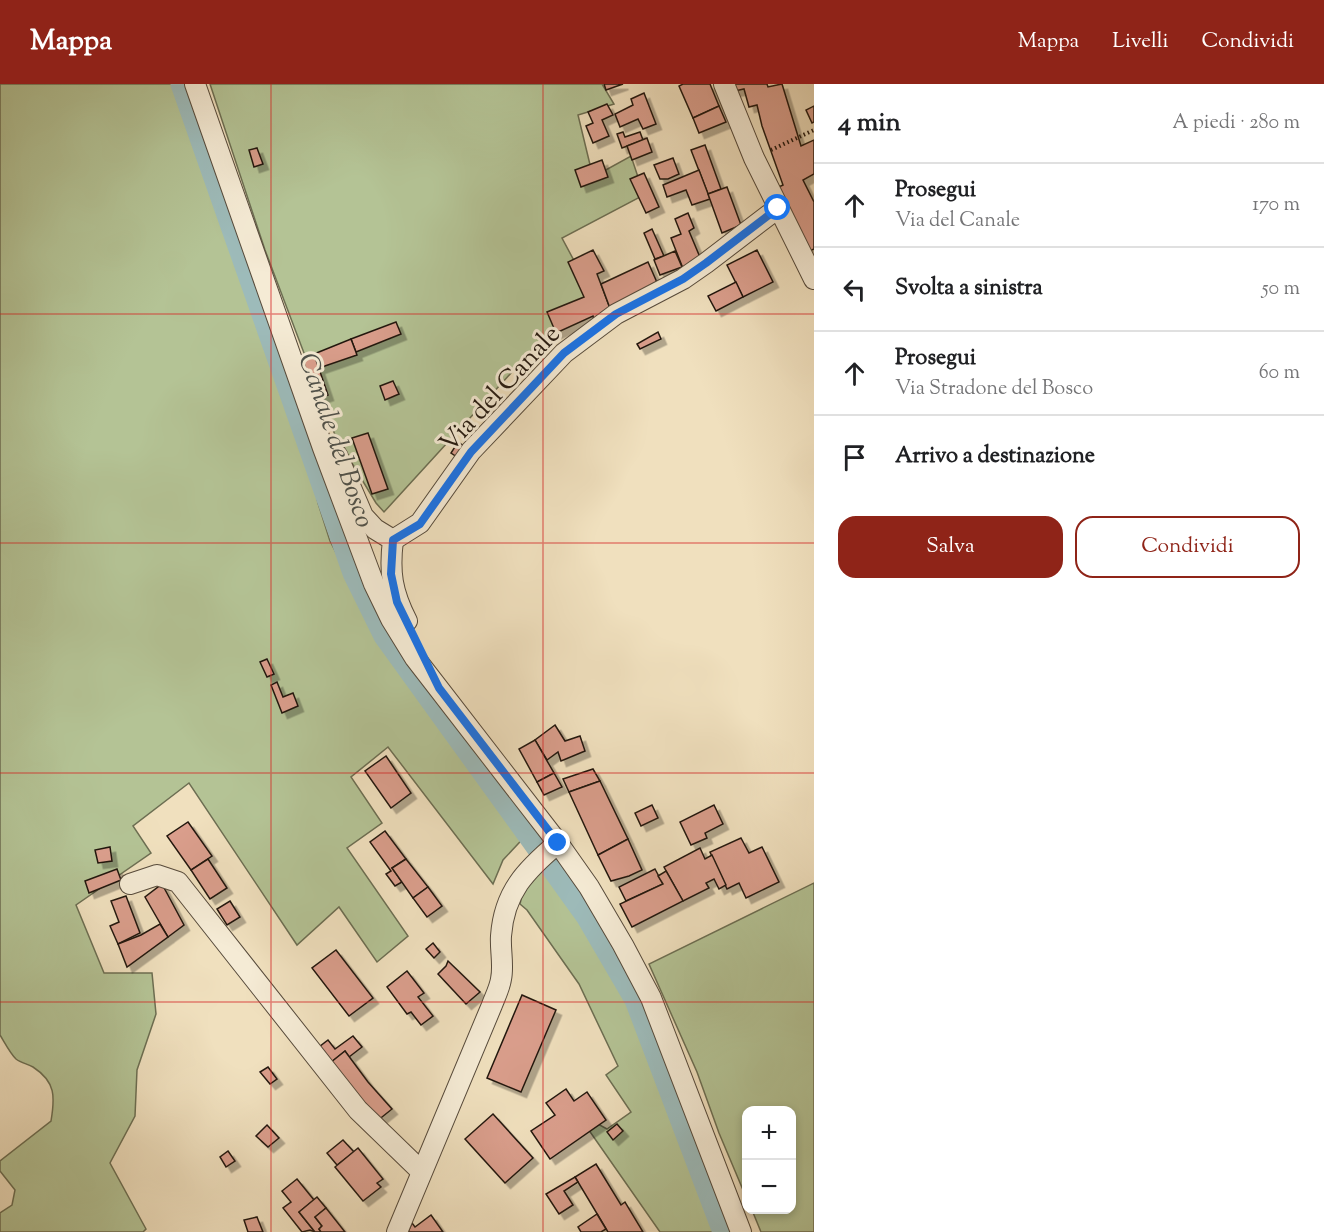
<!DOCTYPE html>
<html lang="it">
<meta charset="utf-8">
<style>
body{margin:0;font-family:"Sorts Mill Goudy",serif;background:#f6f6f6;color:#202124}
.controls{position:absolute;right:18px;bottom:18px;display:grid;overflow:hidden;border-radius:12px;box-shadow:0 3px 9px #0003}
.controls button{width:54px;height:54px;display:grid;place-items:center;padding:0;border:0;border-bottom:2px solid #e0e0e0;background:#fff;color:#202124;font:30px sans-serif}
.stop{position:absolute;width:18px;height:18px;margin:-14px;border:4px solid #1a73e8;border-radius:50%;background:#fff}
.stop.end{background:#1a73e8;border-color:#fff;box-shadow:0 2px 6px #0008}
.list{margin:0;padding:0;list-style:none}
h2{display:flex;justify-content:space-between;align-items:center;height:78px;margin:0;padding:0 24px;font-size:26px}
h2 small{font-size:20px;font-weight:400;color:#757577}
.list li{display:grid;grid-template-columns:39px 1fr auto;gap:18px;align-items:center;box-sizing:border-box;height:84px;padding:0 24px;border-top:2px solid #e0e0e0}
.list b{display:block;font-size:22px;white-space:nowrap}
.list p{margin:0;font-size:20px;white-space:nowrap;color:#757577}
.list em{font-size:20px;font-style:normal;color:#757577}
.actions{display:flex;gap:12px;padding:18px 24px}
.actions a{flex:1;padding:14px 0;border:2px solid #8f2418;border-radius:18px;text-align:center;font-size:21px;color:#8f2418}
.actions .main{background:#8f2418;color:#fff}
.icon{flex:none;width:33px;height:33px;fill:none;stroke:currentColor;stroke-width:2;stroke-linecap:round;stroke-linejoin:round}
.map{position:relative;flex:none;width:814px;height:1148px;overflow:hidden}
header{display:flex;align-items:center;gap:36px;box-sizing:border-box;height:84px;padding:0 30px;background:#8f2418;color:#fff}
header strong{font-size:28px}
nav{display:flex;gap:33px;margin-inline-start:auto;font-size:21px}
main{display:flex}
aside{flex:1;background:#fff}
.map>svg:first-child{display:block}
</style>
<header>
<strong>Mappa</strong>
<nav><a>Mappa</a><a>Livelli</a><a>Condividi</a></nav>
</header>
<main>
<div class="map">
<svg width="814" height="1148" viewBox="0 0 814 1148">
<defs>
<filter id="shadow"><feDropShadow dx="5.5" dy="5.5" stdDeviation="0" flood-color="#0004"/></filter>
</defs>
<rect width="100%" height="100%" fill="#f0e0be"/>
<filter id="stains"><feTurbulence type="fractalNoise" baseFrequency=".00333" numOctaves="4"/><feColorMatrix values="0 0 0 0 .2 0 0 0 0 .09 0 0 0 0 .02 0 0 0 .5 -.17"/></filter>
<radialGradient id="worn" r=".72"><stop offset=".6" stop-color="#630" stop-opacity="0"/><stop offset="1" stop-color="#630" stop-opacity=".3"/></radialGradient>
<g fill="#b4c395" stroke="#6c6e52" stroke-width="1.5">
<path d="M0,0H178L236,176L306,361L318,419L330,457L366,526L395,569L532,745L503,776L493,800L388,663L351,693L382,739L347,764L408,852L377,878L339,823L297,861L189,699L133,742L151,769L76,821L104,889H152L156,930L137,986L135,1032L110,1079L146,1145L143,1148H0V1129L12,1121L15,1106L0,1087V1077L51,1037C55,1013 56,998 33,983C28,980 21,979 16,975C10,969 5,959 0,951Z"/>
<polygon points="210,0 602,0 614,20 578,31 593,93 631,72 644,111 562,154 596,218 544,253 384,428 376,419 335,351 265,166"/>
<polygon points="549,770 570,800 619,885 669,999 691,1060 729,1148 660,1148 586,1042 598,1040 607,1045 631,1028 606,991 618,982 579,900 527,826 520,820 523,807"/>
<polygon points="814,799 814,1148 761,1148 752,1126 792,1126 792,1026 746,1026 746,1113 719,1049 697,988 649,880"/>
</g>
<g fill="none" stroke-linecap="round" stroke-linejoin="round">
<polyline stroke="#9dbbba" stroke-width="21" points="181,0 353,489 384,552 586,832 635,916 723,1148"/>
</g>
<g fill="#da9e8c" stroke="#23180f" stroke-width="1.5" filter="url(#shadow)">
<polygon points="604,0 623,0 606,6"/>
<polygon points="683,0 710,0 719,22 693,34 679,2"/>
<polygon points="732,0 767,0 768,3 782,0 801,62 814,56 814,90 803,96 814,118 814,165 805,169 772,106 783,101 762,42 757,21 749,23 744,5 735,7"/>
<polygon points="644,9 656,40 643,45 638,35 620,43 615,30 633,21 631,15"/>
<polygon points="607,20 613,31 602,36 609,52 593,59 586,42 593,39 588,28"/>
<polygon points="719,22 726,38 699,49 693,34"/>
<polygon points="814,22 814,38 812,39 806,26"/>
<polygon points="623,48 625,53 640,48 643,56 622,64 617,50"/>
<polygon points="647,54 652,68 632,76 627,62"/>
<polygon points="705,61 721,105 708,110 691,66"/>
<polygon points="257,64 263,80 254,83 249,66"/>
<polygon points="673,74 679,90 668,95 660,95 654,81"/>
<polygon points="602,76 608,93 581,103 575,86"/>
<polygon points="699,86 710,115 692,121 686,106 667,113 663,101"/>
<polygon points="644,89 659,123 646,129 630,95"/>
<polygon points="727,103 741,141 722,149 708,110"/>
<polygon points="688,129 694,144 689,147 702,178 684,187 671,154 681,150 675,135"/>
<polygon points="652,145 664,172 655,175 644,149"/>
<polygon points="593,166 604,187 597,190 611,227 594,236 593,232 556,249 547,228 584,213 568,178"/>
<polygon points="757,166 773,198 743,213 727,181"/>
<polygon points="675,167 682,183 660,191 654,176"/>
<polygon points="648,178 659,203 611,227 601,200"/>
<polygon points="736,198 743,213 716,227 708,212"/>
<polygon points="396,238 401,250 356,268 351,255"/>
<polygon points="658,248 661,255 640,265 637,260"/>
<polygon points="351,255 357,271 319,284 314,270"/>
<polygon points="314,270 328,311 311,317 297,275"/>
<polygon points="393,297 399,310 385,316 380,302"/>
<polygon points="368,349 388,405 372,410 352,354"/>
<polygon points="458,358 464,362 457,373 451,369"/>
<polygon points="267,575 274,590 267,593 260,578"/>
<polygon points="277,598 283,613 293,609 298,622 282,629 271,601"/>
<polygon points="555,641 565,657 580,652 585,667 561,677 558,668 547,676 535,656"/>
<polygon points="535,656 554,689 537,698 519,665"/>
<polygon points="386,672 411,709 391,724 365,687"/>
<polygon points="593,685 600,697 569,708 563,695"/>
<polygon points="554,689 562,703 544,711 537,698"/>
<polygon points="600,697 628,755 598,771 569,708"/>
<polygon points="652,721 658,734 641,742 635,729"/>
<polygon points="714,721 723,740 705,749 707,754 691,761 680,738"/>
<polygon points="188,738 212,772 191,786 167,752"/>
<polygon points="385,747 406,775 392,784 402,798 395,802 386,790 391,787 370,758"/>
<polygon points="741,754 749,769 762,763 779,798 746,814 739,799 727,805 710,768"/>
<polygon points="628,755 642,786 629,792 611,797 598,771"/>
<polygon points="110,763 112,777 98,779 95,766"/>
<polygon points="700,764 705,775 712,771 726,801 719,805 714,795 706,799 709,804 683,817 664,783"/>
<polygon points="208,775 227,804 210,815 191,786"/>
<polygon points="406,775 428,803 413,814 392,784"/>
<polygon points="117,785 121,796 89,809 85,797"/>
<polygon points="655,785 663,800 626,817 619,803"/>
<polygon points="666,787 683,817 632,843 620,820 663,800 658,792"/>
<polygon points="162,800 184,841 168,853 145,813"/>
<polygon points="428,803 442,822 427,833 413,814"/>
<polygon points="126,812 140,849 118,860 110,842 119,838 111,817"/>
<polygon points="230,817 240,833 227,841 217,825"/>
<polygon points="160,840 168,853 127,883 118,860 141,851"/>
<polygon points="433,859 440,868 434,874 426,865"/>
<polygon points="336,866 373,914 349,932 312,884"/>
<polygon points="448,877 480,908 466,920 438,890 446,882"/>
<polygon points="407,887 424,909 418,913 433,932 421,941 411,928 407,930 387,903"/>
<polygon points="522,911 556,926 521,1008 487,994"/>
<polygon points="353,952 362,963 349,973 345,967 330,979 319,963 328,956 335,965"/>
<polygon points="345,967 368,998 392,1025 377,1037 330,979"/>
<polygon points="268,983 277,995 270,1000 260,988"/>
<polygon points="566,1005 574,1017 587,1008 606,1036 550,1075 531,1047 555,1031 546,1019"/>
<polygon points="493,1030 533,1074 505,1099 465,1055"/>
<polygon points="617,1040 623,1047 613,1056 607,1048"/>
<polygon points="267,1041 279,1054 268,1063 256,1052"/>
<polygon points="343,1056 354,1068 337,1081 327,1069"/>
<polygon points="358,1064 383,1095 377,1099 381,1103 363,1117 335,1083"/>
<polygon points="228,1067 235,1077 226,1083 220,1073"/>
<polygon points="596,1080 621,1121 625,1118 643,1148 608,1148 575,1093"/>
<polygon points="575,1093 578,1098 564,1107 573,1121 559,1130 546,1110"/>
<polygon points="297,1095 314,1116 299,1128 315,1148 310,1146 302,1148 283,1124 291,1118 282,1107"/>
<polygon points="317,1113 326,1124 315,1133 322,1142 319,1145 321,1148 315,1148 299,1128"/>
<polygon points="326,1124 345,1148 321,1148 319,1145 322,1142 315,1133"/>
<polygon points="597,1130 606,1145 601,1148 581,1148 578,1143"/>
<polygon points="431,1131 443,1148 408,1148 412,1139 415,1143"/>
<polygon points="257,1133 263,1148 248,1148 244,1136"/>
</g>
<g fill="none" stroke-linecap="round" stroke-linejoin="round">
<defs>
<g id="minor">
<polyline points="195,0 323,364 374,500 391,535 415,574 558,759 589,803 623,861 651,914 741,1148"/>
<polyline points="724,0 754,74 814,195"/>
<path d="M337,371L363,432L375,445L393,456C389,488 392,508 407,537"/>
<polyline points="393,456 420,439 471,367 564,269 616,230 683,195 706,179 778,124"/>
<polyline points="130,800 157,791 178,798 358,1026 421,1087"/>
<path d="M397,1148L492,921C495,913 500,903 501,895C504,881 500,866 501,852C504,808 526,786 558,759"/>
</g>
</defs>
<use href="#minor" stroke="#564a3b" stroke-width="22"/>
<polyline stroke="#23180f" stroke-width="4" stroke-dasharray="1.5 3" stroke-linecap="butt" points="771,66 814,46"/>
<use href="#minor" stroke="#f5ebd5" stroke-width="20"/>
</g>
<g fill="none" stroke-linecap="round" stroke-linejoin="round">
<polyline stroke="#1a73e8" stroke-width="8" points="558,759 439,604 397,518 391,490 393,456 420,440 471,368 564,269 616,230 683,195 706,179 778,124"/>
</g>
<path fill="none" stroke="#d62828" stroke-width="1.5" stroke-opacity="0.55" d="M271,0V1148M543,0V1148M0,230H814M0,459H814M0,689H814M0,918H814"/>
<g text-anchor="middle" stroke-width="6" stroke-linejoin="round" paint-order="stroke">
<g font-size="26" fill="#23180f" stroke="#f5ebd5">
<text transform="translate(499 304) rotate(-47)" y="9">Via del Canale</text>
</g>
<g font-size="27" font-style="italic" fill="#4e514b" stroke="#f5ebd5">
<text transform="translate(337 356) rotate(71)" y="9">Canale del Bosco</text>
</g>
</g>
<rect width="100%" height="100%" filter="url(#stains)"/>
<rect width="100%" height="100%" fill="url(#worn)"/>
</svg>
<div class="controls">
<button>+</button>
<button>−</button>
</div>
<div class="stop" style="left:778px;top:124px"></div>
<div class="stop end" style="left:558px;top:759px"></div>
</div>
<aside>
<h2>4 min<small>A piedi · 280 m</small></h2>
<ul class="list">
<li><svg class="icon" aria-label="ahead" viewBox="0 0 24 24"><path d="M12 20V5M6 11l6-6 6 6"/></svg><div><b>Prosegui</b><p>Via del Canale</p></div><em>170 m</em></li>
<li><svg class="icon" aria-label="left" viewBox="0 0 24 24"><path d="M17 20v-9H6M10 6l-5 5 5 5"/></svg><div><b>Svolta a sinistra</b></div><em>50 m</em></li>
<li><svg class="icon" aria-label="ahead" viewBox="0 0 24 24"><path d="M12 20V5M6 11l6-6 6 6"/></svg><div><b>Prosegui</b><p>Via Stradone del Bosco</p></div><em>60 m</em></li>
<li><svg class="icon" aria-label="arrive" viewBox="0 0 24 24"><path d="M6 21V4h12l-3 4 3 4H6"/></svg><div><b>Arrivo a destinazione</b></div></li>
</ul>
<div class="actions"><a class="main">Salva</a><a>Condividi</a></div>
</aside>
</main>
